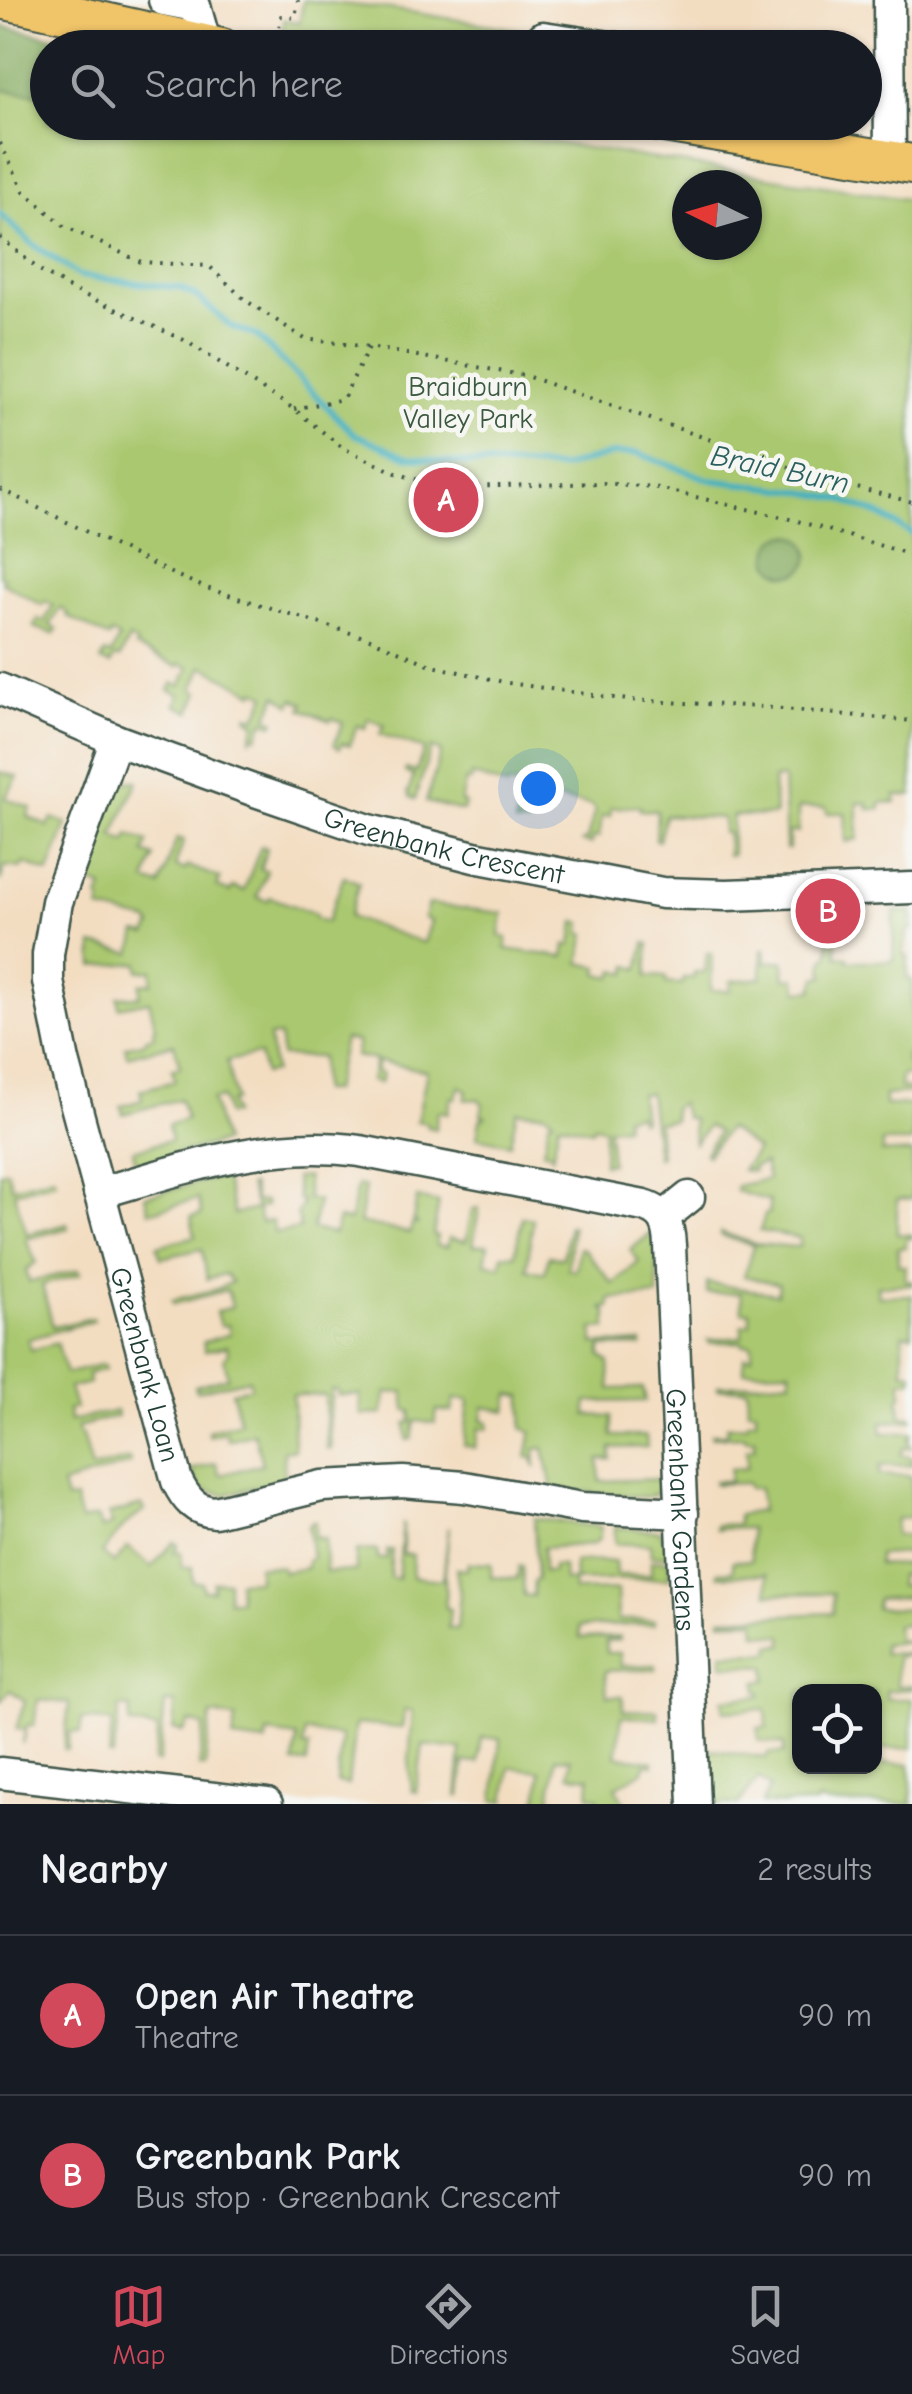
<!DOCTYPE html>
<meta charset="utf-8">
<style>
body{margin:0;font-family:"Comic Neue",sans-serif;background:#20242c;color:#f1f3f6}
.controls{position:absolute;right:30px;bottom:30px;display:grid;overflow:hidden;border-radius:20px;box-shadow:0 2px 8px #0004}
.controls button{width:90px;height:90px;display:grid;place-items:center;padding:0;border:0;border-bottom:2px solid #363941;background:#171b24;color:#f1f3f6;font:50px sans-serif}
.compass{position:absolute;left:672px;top:170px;width:90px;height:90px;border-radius:50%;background:#171b24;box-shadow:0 2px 8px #0004;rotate:275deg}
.you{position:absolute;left:538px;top:788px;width:35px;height:35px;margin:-25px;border:8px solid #fff;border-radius:50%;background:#1a73e8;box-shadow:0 0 0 15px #1a73e833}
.badge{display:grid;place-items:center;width:65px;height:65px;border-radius:50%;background:#d1495b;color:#fff;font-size:32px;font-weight:700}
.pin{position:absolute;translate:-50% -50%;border:5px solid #fff;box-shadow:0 2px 10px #0006}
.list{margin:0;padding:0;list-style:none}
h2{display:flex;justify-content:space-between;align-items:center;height:130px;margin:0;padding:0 40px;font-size:42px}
h2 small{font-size:32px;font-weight:400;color:#9ea1a6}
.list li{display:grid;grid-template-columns:65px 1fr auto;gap:30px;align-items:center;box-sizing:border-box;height:160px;padding:0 40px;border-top:2px solid #363941}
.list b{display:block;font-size:38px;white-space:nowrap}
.list p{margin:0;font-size:32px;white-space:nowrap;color:#9ea1a6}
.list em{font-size:32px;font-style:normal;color:#9ea1a6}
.icon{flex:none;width:55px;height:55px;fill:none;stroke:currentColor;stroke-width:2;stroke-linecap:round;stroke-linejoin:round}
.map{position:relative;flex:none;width:912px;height:1804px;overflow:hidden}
.search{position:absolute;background:#171b24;box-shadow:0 2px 8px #0004;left:30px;right:30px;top:30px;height:110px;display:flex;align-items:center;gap:25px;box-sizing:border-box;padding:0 35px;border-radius:55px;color:#9ea1a6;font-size:38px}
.sheet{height:450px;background:#171b24}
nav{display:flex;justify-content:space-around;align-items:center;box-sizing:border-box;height:140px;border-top:2px solid #363941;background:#171b24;font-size:28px;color:#9ea1a6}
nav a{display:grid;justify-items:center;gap:5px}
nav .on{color:#d1495b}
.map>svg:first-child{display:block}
</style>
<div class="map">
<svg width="912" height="1804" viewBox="0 0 912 1804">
<rect width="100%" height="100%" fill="#f6f6f2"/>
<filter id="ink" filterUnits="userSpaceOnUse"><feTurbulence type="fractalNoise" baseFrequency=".01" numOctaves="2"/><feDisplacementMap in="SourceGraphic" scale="20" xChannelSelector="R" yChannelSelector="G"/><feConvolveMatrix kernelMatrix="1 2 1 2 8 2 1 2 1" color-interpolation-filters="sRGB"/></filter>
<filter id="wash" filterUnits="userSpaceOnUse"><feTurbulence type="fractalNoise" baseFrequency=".0048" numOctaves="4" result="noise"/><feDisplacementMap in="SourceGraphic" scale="40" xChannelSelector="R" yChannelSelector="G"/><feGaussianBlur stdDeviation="2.25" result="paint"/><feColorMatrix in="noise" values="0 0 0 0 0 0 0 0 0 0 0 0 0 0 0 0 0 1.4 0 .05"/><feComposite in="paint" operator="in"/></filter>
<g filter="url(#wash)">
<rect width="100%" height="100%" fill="#f3ddc1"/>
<g fill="#aac86f" stroke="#648252" stroke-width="2.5" fill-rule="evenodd">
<polygon points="303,0 391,9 521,30 522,47 364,47 282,34 284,20 300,22"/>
<path d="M0,26L102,47L48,48V122L431,123L912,200V795L896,796V802L881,803V809H868V803H858V839L846,842L845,813H827L826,807L798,808V832H789V849H786L783,778L773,779L775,815L732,816V855H727L728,834L723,833V818L665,815L659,841L656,840L657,811L640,810V806L611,808L610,816H602L599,837H594L591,844L582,842L587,839L595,810L591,805L546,797L543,806L533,804L528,824H515L524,788L509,784L507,787L472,775L471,781L466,780L461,802L465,804L463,811L426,802L441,752L431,748L415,799L410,797L408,792L414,776L405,772L406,769L416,772L424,749L380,734L384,725L368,719L365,728L357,725L350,745L342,743L340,748L334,745L343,723L332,718L330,721L302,709L304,703L294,699L291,705L277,695L268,717L275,721L273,724L264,721L257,737L253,735L250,740L256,723L247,718L248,715L256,718L266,695L256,690L254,693L203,666L193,689L199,692L190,712L175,705L180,695L169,690L173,683L181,686L189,668L180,663L178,667L135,647L137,643L129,639L120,658L115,657L110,665L101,661L105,653L111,655L119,638L111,634L109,638L67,616L68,613L60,608L50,625L57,629L54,634L34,627L38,619L44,622L53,605L45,601L42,605L2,582L4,578L0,576ZM687,185H747V245H687Z"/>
<polygon points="0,772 18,777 5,798 31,808 28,817 48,826 52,818 67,824 49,873 24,863 22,868 5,866 0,882"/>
<path d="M133,781H138L113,836L126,842L129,835L148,842L144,853L154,857L146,881L160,886L177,838L184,840L175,866L185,870L188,866L220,878L217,887L230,892L233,887L244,891L261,846L267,848L260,869L267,871L257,897L268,901L270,897L316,914L315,918L327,922L344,876L359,883L349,917L424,943L431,921L424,918L428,904L503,913L500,936L507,938L506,949L564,957L566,945H572L575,922L582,923L581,933L586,934L580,963L599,967L598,974L613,977L615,970L627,973L629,966L639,969L645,943L649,944L647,976L666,977V983L682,984L683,978H694V972H705L707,953H712L711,990L730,991L731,981L762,978V949H765L766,962L784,961L785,979L795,978L799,991L813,990L817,977H824L823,961L829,954V939H836L837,956L848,957V961H893L894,912L912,911V930H908L903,954L908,957L907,979L912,980V1054H906V1063L912,1064V1075H901L900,1088L912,1089V1093L885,1095V1105H912V1142H882V1152L912,1153V1199L897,1200V1234L912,1235V1238L906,1239V1247L898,1248V1265L906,1266L905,1280L912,1281V1284L877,1286L878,1296L912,1295V1334H903V1371L912,1372V1380H902V1396L899,1397L901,1416L912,1417V1420L882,1422V1433H912L909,1442L912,1448H904L901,1455L912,1458V1465L880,1466L879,1475L911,1476L912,1517L896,1519L895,1535H908V1549L912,1553L878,1555V1564L911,1565V1575H899V1586H911L912,1597L877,1599L876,1608L912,1609V1624L896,1625L897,1640L912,1642L883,1644V1653L912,1654L896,1657L897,1686H912V1689L886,1691L887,1699H912V1748L878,1749V1764H910L912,1804H826L818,1800L816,1804H762L770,1787L759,1778L738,1804H710L707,1749L767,1758L768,1753H784V1744L759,1741L758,1728L767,1727L766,1709L724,1711L723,1699L761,1696V1691H758L757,1681L767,1680L766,1666L723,1665L722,1653L770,1652L771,1645H783V1636L756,1633L755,1620L721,1621V1618L833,1613V1593L768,1594L767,1574L718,1576V1572L733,1571V1561L751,1560L750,1528L716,1529V1525L738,1524V1515L761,1511L759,1488H749L748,1483L715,1484L714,1481H730V1469L747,1468V1449L755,1448V1439H746L745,1436L712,1437L711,1434H727V1426L747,1425L748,1421L756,1420V1410H748L747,1388L718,1389V1386L791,1380L790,1370L744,1371V1357H752V1345H743L742,1342L709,1343L708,1340L742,1337V1325L750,1324V1312H742L741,1293H707V1283L777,1294L779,1284L744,1276L754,1246L720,1235L721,1232L755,1244L799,1247L800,1238L760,1231L765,1215L769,1213V1201L736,1191V1186L768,1179L764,1163L752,1167L753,1171L742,1170L757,1150L728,1128L707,1155L705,1153L718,1132L708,1126L694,1143L692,1118H685L680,1103L673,1108L674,1120L657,1122L660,1156L657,1157L649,1093L640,1094L643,1120L640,1121L638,1114L625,1116V1126L608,1128L611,1163L603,1164L604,1128L593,1126L592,1130L559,1123L552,1158L551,1152L543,1151L549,1122L553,1119L545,1113L517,1111L510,1144L477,1137L480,1120L485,1116L481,1115L483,1104L478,1099L465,1100L467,1090L460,1086L455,1098H451L448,1113L438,1111L435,1129L427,1127V1123L417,1121L427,1071L378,1061L376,1072L382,1074L380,1083L371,1081L375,1060L355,1056L358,1042L344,1039L333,1091H321V1057L281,1056L280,1036L269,1037L274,1072L264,1074L259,1054L227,1061L235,1100L230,1102L233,1114L227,1115L222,1098L212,1100L223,1142L136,1165L133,1150L171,1140L168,1125L186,1119L180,1099L123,1114L121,1106L142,1100L140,1090L175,1081L172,1069L180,1067L174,1044L127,1056L125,1047L145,1042V1039L154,1036L153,1030L156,1028L149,1001L119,1007L118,997L140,996V984L152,983V970L139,971L138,963L94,966L93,945L132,953L137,933L147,935L152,926L149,921L100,910L102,900L99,899L103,887L80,879L114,791L121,783ZM800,1692H874V1766H800Z"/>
<polygon points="7,1170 12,1187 54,1176 56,1181 14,1192 27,1234 67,1224 68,1228 26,1239 36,1262 26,1270 29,1282 79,1270 80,1274 42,1285 53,1327 92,1318 93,1321 28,1339 31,1350 57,1343 66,1374 103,1364 105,1369 88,1374 89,1383 69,1388 75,1408 68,1410 70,1421 116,1411 117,1416 78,1427 79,1435 82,1435 91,1469 129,1459 130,1464 62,1485 66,1500 75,1499 81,1521 97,1517 101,1529 112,1525 109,1514 142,1505 144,1511 126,1524 102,1553 114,1563 128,1547 151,1567 174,1542 178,1545 174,1552 181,1552 182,1567 192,1567 193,1582 202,1582 203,1590 213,1590 213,1582 228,1581 228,1600 239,1600 238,1581 258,1580 258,1566 282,1567 283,1572 307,1568 307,1560 312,1558 308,1526 312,1522 315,1522 315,1538 325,1538 326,1572 356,1571 356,1551 377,1550 378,1559 387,1559 387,1550 392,1550 390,1577 398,1579 403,1523 403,1554 413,1555 412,1577 443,1580 449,1527 445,1572 446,1608 450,1609 448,1628 457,1629 460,1594 456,1569 467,1570 468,1563 491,1564 491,1577 517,1579 519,1566 522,1566 524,1595 533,1596 534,1581 537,1580 534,1518 601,1527 599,1539 594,1544 543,1548 543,1572 553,1572 553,1566 563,1566 564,1581 573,1581 574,1591 617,1590 618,1620 654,1620 654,1624 579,1627 580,1638 620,1637 620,1640 606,1641 606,1653 620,1653 621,1666 655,1665 656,1669 605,1671 607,1696 623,1696 623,1711 657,1710 658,1719 622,1716 616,1756 653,1761 653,1765 645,1764 643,1771 616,1787 625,1804 598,1804 599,1797 589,1796 590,1777 569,1775 571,1759 556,1758 550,1804 537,1804 541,1771 510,1767 505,1801 494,1800 500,1739 482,1737 478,1763 464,1762 460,1796 457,1796 461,1749 423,1745 416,1792 412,1791 409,1761 413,1711 405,1710 402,1728 355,1724 348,1785 337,1783 341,1736 305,1732 303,1746 309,1747 307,1764 294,1763 297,1737 268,1733 266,1743 233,1739 236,1718 211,1715 205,1767 199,1767 204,1726 189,1722 184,1732 173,1730 175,1703 165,1703 159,1762 154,1762 158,1729 130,1725 131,1708 120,1707 113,1756 109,1756 112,1722 82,1719 80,1733 70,1732 68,1750 64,1749 69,1703 38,1700 34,1725 27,1725 23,1744 25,1730 16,1729 25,1701 10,1690 0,1702 0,1172"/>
<path d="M224,1176L234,1214L256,1209L249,1186H252L255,1202L265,1201L266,1206L257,1209L261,1222L272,1221L275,1233L300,1229L297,1213L302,1205V1200H298L295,1178L307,1177V1199L318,1201L312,1229L334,1234L338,1219L350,1221L357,1185L365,1187L359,1223L410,1233L412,1224H417L413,1220L417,1198L439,1203L433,1235L437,1236L436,1245L447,1247L449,1238L466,1241L472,1209L479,1208L473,1245H488L485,1263L501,1266L503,1254L515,1255L522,1217L533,1219L527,1269L545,1273L549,1256L563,1258L569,1225L572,1226L568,1269L576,1270L579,1248L584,1249L613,1284L639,1262L630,1250L650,1234L656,1246L658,1296L610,1299V1307L603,1308L607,1312V1328L593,1329L594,1344L642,1343V1346L601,1347V1356L609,1362L610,1389L643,1388L646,1401L587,1402V1415L612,1416V1436H646L647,1447L611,1448V1459L599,1460L600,1481L665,1479C663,1490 655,1496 644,1497L552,1489L544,1448L535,1449L536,1468L533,1458L527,1457L532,1431L522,1428L523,1396L510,1394L507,1411L484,1407L482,1420L489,1422L488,1429L479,1428L475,1448L464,1445L469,1400L454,1399L452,1412L437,1410L435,1423L415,1421L412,1439L407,1440L406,1423L411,1422V1411L406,1410L404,1392L386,1393L382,1414L361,1415L360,1395H338V1390H332L329,1416L331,1449H327L325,1395H293L294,1450H284V1479L225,1495L201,1489L191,1470L216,1463L220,1475L262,1464L254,1433L228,1440L226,1432L209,1436L208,1431L240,1422L232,1392L251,1387L249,1379L196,1391L195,1386L228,1377L224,1359L228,1353L227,1346L205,1351L203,1342L230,1334L228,1325L220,1326L216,1312L232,1307L227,1290L174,1304L172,1300L217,1289L232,1282L225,1274L207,1279L202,1249L161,1258L157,1246L195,1236L191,1217L202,1214L198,1199L149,1212L145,1196Z"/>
<polygon points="615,1527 660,1531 667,1542 668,1556 651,1556 650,1544 615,1544"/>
<polygon points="615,1561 616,1575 651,1575 651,1561 669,1561 669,1578 575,1581 574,1562"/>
</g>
<g fill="#87ac62" stroke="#53744b" stroke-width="2.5">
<polygon points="0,26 102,47 48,48 47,95 0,90"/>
<circle cx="789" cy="555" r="20"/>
</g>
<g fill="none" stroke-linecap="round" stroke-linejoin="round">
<polyline stroke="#43b0c0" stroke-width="6" points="0,214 31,243 79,276 180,288 196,296 232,327 257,336 354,434 408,457 455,463 561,468 613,454 637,453 711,480 798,491 840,499 880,515 912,534"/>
</g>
</g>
<g filter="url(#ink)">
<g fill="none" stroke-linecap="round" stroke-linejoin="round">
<defs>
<g id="minor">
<polyline points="164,0 195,6 206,45"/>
<polyline points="889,0 890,160"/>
<polyline points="543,37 617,48"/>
<path id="s1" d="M0,689L116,740L258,792L369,830L474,857L662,893L726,895L912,888"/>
<path id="s2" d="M116,740L57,902L48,954V981L64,1061L177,1481C185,1498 195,1511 215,1512L322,1486L403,1482L464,1487L582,1508L683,1513"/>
<path id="s3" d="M99,1193C186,1168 269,1138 360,1151L644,1206C665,1212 669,1225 670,1245L694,1804"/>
<polyline points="664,1217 689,1197"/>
<polyline points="0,1773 267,1804"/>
</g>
<g id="major">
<polyline points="5,0 222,48"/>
<polyline points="658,122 912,164"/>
</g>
</defs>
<use href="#minor" stroke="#3f5549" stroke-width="35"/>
<use href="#major" stroke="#3f5549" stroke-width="42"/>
<g stroke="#3f5549" stroke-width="4" stroke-dasharray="2.5 8" stroke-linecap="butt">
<polyline points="276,48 281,16 295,18 298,0"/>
<polyline points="0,143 24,191 64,226 141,262 209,266 245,300 305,339 369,347 526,376 833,482 912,502"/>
<polyline points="0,237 38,269 69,288 184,340 294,409 343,448 396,473 431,484 465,487 603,483 653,487 794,520 912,555"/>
<polyline points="294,409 343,399 369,347"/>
<polyline points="0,489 166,571 206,588 370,639 433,666 508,683 628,700 762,707 912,721"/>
</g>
<use href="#minor" stroke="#fff" stroke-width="30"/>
<use href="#major" stroke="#f0c469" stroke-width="38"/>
</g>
</g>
<g text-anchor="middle" stroke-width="9" stroke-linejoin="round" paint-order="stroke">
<g font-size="28" fill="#3b5940" stroke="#f6f6f2">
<text x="468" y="396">Braidburn<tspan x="468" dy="32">Valley Park</tspan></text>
</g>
<g font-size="28" fill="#1f3d34" stroke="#f6f6f2">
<text dy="10" stroke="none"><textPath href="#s1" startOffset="472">Greenbank Crescent</textPath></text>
<text dy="10" stroke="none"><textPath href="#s2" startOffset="648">Greenbank Loan</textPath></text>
<text dy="10" stroke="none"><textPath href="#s3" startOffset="872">Greenbank Gardens</textPath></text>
</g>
<g font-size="30" font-style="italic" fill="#2a605e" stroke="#f6f6f2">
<text transform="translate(780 469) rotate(12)" y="10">Braid Burn</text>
</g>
</g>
</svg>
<div class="controls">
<button><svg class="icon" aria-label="locate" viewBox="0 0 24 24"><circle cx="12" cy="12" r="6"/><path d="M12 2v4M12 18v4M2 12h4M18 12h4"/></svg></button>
</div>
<svg class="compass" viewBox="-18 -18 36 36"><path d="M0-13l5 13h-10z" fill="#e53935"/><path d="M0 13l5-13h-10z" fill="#9ea1a6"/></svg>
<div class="you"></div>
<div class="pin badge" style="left:446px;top:500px">A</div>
<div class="pin badge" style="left:828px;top:911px">B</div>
<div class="search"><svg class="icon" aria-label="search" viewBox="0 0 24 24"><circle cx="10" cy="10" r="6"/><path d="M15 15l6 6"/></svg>Search here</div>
</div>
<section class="sheet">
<h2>Nearby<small>2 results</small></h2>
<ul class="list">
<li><span class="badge">A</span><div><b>Open Air Theatre</b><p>Theatre</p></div><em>90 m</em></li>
<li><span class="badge">B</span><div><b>Greenbank Park</b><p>Bus stop · Greenbank Crescent</p></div><em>90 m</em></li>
</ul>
</section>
<nav>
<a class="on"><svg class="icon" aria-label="map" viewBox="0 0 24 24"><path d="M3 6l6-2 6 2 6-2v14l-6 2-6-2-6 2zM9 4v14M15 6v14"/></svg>Map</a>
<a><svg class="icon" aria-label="directions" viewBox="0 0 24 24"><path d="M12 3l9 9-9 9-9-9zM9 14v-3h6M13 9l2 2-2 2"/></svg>Directions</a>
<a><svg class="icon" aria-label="saved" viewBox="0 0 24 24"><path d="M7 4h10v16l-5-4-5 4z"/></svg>Saved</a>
</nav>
